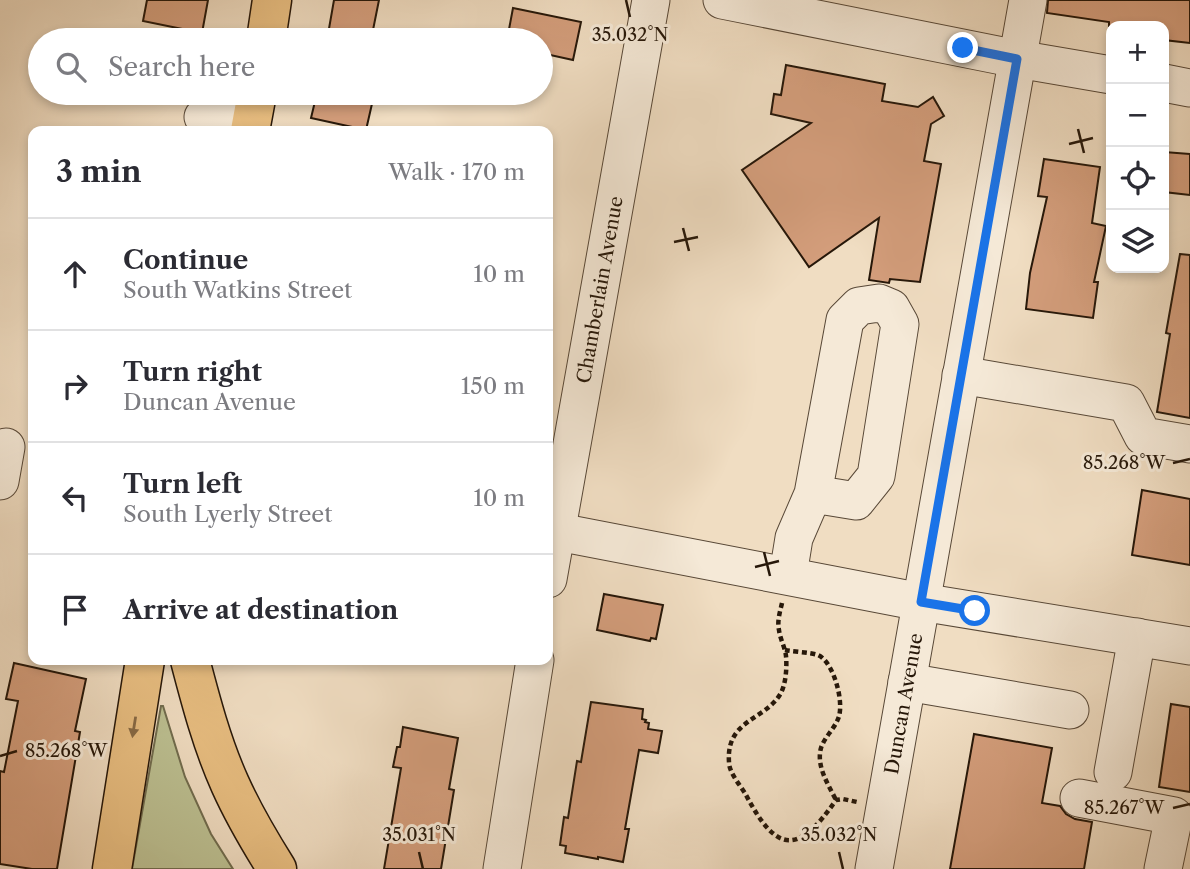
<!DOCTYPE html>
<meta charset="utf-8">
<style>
body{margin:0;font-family:"Libre Caslon Text",serif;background:#f2f2f3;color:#2b2b33}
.controls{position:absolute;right:21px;top:21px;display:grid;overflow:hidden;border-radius:14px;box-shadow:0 4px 10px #0003}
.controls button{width:63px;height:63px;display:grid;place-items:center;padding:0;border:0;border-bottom:2px solid #e1e1e2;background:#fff;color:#2b2b33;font:35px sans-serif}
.stop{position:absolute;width:21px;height:21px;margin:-16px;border:5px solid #1a73e8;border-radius:50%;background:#fff}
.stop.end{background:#1a73e8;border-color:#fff;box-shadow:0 2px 7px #0008}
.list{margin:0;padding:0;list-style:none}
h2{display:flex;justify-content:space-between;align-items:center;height:91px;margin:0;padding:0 28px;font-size:30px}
h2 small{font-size:23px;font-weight:400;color:#7c7c81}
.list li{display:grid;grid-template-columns:46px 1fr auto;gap:21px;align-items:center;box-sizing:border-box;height:112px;padding:0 28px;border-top:2px solid #e1e1e2}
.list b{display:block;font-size:26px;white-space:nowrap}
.list p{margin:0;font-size:23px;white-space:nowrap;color:#7c7c81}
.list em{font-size:23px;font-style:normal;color:#7c7c81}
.icon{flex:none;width:38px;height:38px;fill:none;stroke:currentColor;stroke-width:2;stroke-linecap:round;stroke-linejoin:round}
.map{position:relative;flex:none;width:1190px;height:869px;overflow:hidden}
.search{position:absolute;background:#fff;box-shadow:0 4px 10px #0003;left:28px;top:28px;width:525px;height:77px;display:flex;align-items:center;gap:18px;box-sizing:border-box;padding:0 24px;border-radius:38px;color:#7c7c81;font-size:26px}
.panel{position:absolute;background:#fff;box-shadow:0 4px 10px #0003;left:28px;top:126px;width:525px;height:539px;border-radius:14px}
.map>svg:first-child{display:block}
</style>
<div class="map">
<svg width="1190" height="869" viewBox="0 0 1190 869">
<rect width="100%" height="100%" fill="#f0ddc2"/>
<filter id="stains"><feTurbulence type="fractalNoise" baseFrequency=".00286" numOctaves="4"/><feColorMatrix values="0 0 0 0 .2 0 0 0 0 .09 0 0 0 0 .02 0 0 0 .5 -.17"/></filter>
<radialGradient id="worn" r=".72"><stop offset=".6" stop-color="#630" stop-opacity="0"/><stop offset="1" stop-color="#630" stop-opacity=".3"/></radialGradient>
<polygon fill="#bcc092" stroke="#716c4e" stroke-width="2" points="161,706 163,706 185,777 211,834 233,869 132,869"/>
<g fill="#d39d7b" stroke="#261709" stroke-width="2">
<polygon points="147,0 208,0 202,33 143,21"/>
<polygon points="334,0 379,0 371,40 327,40"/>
<polygon points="1048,0 1190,0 1190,43 1164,40 1164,26 1109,26 1109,22 1047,13"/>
<polygon points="513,8 581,22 573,60 541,53 541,40 507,40"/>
<polygon points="786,65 885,84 882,101 918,107 933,97 944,116 931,124 924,161 941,164 920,282 890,279 889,283 869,280 879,218 809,267 742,170 811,123 771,114 774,94 781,95"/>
<polygon points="317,93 362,93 374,95 366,130 311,118"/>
<polygon points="1164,152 1190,154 1190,195 1164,192"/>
<polygon points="1044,159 1100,167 1092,223 1106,226 1094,282 1098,282 1093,318 1026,309 1030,273 1047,197 1038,196"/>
<polygon points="1180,254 1190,255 1190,418 1157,412 1170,334 1166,333"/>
<polygon points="1142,490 1190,499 1190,565 1132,555"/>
<polygon points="604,594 663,605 656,639 651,638 650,641 597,630"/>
<polygon points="14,663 86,679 75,731 80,732 57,869 32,869 0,864 0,771 4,772 18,701 6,699"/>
<polygon points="591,702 643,709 642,719 646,720 645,722 649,723 648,729 662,731 658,753 639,750 625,829 629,829 623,862 598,857 598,859 565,853 566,846 560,845 564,817 568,818 577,761 581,762"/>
<polygon points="1171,704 1190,707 1190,792 1159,787"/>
<polygon points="403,727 458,738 449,789 454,790 441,869 384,869 401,768 393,767 397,747 400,747"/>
<polygon points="974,734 1052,748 1042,803 1060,806 1066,814 1075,819 1092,822 1084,869 950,869"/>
</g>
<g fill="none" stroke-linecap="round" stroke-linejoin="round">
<defs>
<g id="minor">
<polyline points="722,0 1017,59 1111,75"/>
<polyline points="1164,83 1190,88"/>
<polyline points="203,117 251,126"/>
<polyline points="961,375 1126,403 1143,436 1190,444"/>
<polyline points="0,481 6,447"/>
<polyline points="548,530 921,602 1190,646"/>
<polyline points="788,575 794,538 813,494 845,320 859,306 879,303 891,308 900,324 876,476 856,501 813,494"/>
<path id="s1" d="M548,579L651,0"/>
<polyline points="907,682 1070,710"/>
<polyline points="1113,772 1137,637"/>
<polyline points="1079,798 1174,816 1163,869"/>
<polyline points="502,869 535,660"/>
<path id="s2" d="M874,869L1028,0"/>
</g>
<g id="major">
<polyline points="266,40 272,0"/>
<polyline points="250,131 257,93"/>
<path d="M190,660C201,702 212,744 230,784C243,813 260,842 277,869"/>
<polyline points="112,869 145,660"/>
</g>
</defs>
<use href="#minor" stroke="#584837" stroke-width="39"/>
<use href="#major" stroke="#261709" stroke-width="41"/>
<g stroke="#261709" stroke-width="4.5" stroke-dasharray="5 3.5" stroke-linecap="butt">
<path d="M782,603C780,612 777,621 779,630C780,639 785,647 786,656C787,667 786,683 781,693C765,721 726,719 729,762C729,773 741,786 746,795C777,854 798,855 836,800L843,799L857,802"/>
<path d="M785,650C795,652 808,652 818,655C834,662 845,704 838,719C834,729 824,738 821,748C816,766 828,784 836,800"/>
</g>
<use href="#minor" stroke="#f5e9d7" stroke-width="37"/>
<use href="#major" stroke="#e8be81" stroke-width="38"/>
</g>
<defs><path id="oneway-solid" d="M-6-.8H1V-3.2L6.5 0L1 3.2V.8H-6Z" transform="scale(1.75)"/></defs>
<use fill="#876a45" href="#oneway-solid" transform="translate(134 727) rotate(99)"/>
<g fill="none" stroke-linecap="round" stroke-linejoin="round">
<polyline stroke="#1a73e8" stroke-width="9" points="963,48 1017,59 921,602 975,611"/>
</g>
<path fill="none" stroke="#261709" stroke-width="2.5" d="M626,0L630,17M1078,129L1084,153M1069,144L1093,138M683,228L689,251M674,242L698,237M1173,463L1190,459M764,552L770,576M755,567L779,561M0,756L17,751M1173,808L1190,804M419,852L423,869M839,852L843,869"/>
<g text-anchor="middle" stroke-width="6" stroke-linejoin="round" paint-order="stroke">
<g font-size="19" fill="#261709" stroke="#f5e9d7">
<text dy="7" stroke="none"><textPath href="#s1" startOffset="294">Chamberlain Avenue</textPath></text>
<text dy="7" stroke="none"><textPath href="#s2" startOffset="168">Duncan Avenue</textPath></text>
</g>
</g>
<g font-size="18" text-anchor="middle" fill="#261709" stroke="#f5e9d7" stroke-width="6" stroke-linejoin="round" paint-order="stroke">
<text x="630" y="41">35.032°N</text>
<text x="1124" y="469">85.268°W</text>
<text x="66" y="757">85.268°W</text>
<text x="1124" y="814">85.267°W</text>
<text x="419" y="841">35.031°N</text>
<text x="839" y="841">35.032°N</text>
</g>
<rect width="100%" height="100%" filter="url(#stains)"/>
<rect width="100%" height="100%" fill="url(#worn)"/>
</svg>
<div class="controls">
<button>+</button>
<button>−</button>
<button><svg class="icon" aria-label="locate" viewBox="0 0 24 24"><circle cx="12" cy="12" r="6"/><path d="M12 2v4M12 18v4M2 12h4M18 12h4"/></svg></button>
<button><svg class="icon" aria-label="layers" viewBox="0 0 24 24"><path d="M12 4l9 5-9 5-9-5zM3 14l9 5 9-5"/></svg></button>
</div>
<div class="stop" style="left:975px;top:611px"></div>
<div class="stop end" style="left:963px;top:48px"></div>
<div class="search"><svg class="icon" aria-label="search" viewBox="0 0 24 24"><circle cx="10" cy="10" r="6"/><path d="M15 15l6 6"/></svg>Search here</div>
<section class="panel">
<h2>3 min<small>Walk · 170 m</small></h2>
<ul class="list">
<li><svg class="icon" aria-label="ahead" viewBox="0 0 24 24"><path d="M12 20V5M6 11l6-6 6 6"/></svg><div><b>Continue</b><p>South Watkins Street</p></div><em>10 m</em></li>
<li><svg class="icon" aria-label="right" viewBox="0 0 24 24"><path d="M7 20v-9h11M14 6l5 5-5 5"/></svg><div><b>Turn right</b><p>Duncan Avenue</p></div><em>150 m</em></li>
<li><svg class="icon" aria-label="left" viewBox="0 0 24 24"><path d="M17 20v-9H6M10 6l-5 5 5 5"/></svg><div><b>Turn left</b><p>South Lyerly Street</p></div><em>10 m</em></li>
<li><svg class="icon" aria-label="arrive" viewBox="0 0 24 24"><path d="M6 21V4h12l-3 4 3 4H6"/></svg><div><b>Arrive at destination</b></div></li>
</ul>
</section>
</div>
